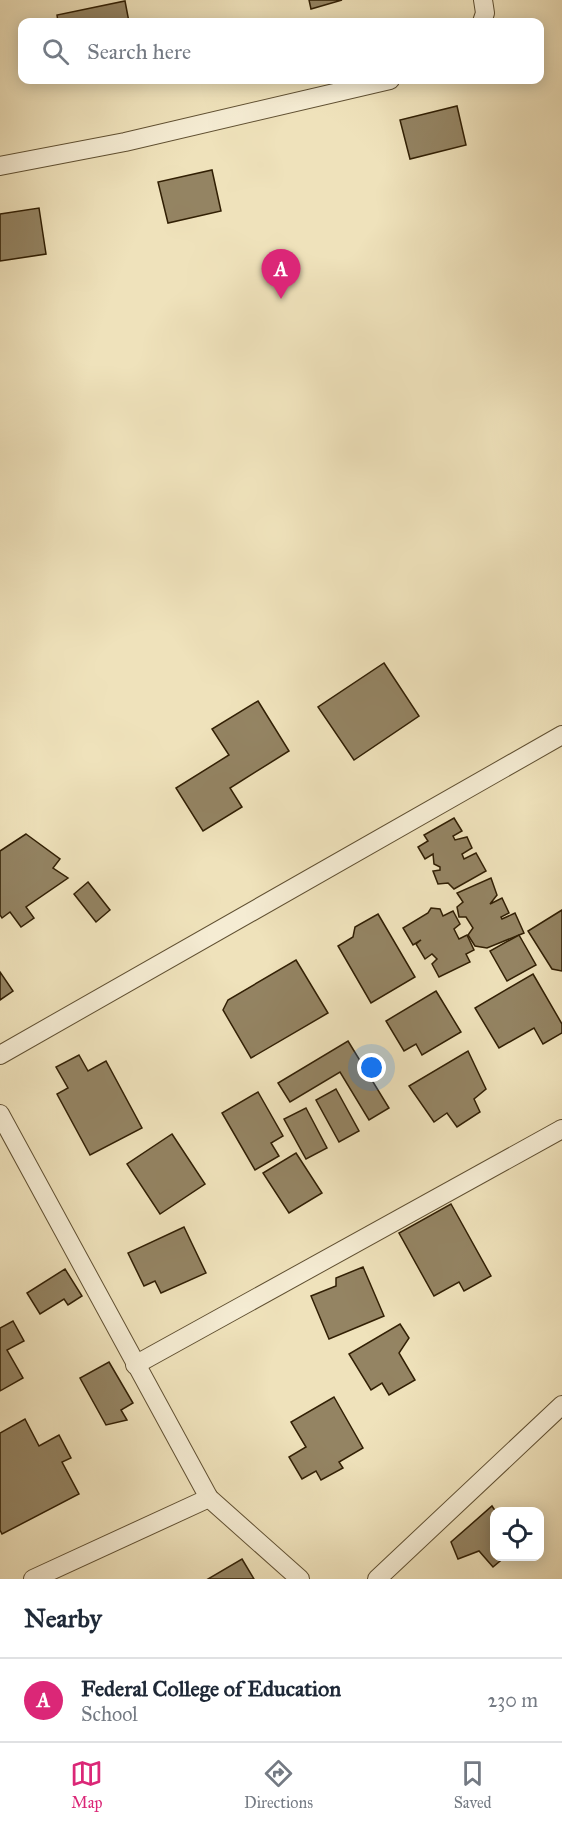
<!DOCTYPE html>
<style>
body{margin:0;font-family:"IM FELL Great Primer",serif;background:#f6f6f7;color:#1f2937}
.controls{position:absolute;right:18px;bottom:18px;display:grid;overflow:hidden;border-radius:12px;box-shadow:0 3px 15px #0003}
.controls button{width:54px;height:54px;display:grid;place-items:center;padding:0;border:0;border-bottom:2px solid #e0e1e3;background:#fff;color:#1f2937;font:30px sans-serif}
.you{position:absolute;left:372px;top:1068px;width:21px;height:21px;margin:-15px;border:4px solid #fff;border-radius:50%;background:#1a73e8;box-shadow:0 0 0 9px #1a73e833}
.badge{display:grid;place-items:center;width:39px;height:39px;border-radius:50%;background:#db2777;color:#fff;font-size:20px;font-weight:700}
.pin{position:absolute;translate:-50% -50px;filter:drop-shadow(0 2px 3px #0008)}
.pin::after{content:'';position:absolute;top:32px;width:21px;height:18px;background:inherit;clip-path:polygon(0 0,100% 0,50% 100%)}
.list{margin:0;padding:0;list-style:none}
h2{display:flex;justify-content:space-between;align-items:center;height:78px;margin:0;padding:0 24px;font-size:26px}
h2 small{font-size:20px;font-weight:400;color:#747a83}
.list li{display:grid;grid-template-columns:39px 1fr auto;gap:18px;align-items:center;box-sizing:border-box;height:84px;padding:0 24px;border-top:2px solid #e0e1e3}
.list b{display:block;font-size:22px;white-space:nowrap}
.list p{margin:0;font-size:20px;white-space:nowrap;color:#747a83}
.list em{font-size:20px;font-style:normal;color:#747a83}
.icon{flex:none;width:33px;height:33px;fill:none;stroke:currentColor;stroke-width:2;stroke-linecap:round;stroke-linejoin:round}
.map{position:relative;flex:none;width:562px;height:1579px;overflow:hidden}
.search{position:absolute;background:#fff;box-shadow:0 3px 15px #0003;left:18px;right:18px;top:18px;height:66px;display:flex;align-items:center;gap:15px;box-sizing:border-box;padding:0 21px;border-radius:12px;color:#747a83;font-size:22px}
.sheet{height:162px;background:#fff}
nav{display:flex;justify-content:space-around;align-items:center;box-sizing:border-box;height:84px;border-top:2px solid #e0e1e3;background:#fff;font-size:16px;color:#747a83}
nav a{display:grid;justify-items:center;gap:3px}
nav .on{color:#db2777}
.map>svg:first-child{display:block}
</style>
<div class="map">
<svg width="562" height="1579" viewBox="0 0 562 1579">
<rect width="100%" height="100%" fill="#efe2bb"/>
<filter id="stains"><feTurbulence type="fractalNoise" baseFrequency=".00333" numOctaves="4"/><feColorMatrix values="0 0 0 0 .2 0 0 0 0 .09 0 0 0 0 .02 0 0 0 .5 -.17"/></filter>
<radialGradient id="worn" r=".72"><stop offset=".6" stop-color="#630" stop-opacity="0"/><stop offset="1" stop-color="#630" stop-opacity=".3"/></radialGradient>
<g fill="#948463" stroke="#311f04" stroke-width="1.5">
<polygon points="309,0 342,0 311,9"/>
<polygon points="125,1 129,22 58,22 57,15"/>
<polygon points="457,106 466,145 410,159 400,120"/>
<polygon points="212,170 221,211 168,223 158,182"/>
<polygon points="39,208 46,254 0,261 0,214"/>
<polygon points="384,663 419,716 354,760 318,707"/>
<polygon points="258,701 289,751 230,788 242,807 203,831 176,788 229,755 212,729"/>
<polygon points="454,818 462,831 453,836 455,840 467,837 472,848 462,854 464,859 476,853 486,871 454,889 448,883 438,884 433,871 440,870 440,867 434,864 433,854 425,859 418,847 428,841 424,835"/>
<polygon points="26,834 60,859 53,868 68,878 26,907 34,918 21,927 10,912 2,918 0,915 0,851"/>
<polygon points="491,878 497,895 490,904 502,898 509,913 501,917 502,919 515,913 524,933 487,948 475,946 468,935 473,928 466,917 459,917 457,907 463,902 457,893"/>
<polygon points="88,882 110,910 96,922 74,894"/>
<polygon points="431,908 440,909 443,916 453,911 460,924 454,929 459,939 467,935 474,950 466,954 470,962 439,977 432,964 437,959 432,954 425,959 416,944 421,940 413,945 403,928 428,913"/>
<polygon points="562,910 562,971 552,969 528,931"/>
<polygon points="378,914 415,977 371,1003 338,946 353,937 355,927"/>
<polygon points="519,935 536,965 507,981 490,951"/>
<polygon points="296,960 328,1013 251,1058 223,1010 228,1000"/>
<polygon points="0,972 13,991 0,1000"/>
<polygon points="533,974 562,1024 562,1033 543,1044 534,1028 499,1048 475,1008"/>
<polygon points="436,991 461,1032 422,1055 416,1044 404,1051 386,1021"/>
<polygon points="348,1041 389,1108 369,1120 340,1072 290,1102 278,1083"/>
<polygon points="468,1051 486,1089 474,1099 480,1112 457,1127 447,1113 434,1122 409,1086"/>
<polygon points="79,1055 88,1071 106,1061 142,1128 90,1155 57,1094 68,1088 56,1067"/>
<polygon points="336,1089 359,1131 339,1142 316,1100"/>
<polygon points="258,1092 283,1136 271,1143 279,1156 255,1170 222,1113"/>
<polygon points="306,1108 327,1148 306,1159 284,1119"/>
<polygon points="172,1134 205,1184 160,1214 127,1164"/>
<polygon points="296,1153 322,1193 289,1213 263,1173"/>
<polygon points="451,1204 491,1276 464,1291 459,1282 434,1296 399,1233"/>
<polygon points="184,1227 206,1273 161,1293 155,1281 144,1286 128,1253"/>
<polygon points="363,1267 384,1316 329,1339 311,1296 336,1286 336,1278"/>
<polygon points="65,1269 82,1296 68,1305 64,1299 40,1314 27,1293"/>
<polygon points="13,1321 24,1341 7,1350 23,1378 0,1391 0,1328"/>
<polygon points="400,1324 409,1338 399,1353 415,1380 389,1395 382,1383 371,1390 349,1354"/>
<polygon points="109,1362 133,1403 121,1410 127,1420 106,1425 80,1378"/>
<polygon points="334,1397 363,1448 339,1462 343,1468 321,1480 316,1471 302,1479 289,1457 306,1447 291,1422"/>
<polygon points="25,1419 39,1446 59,1435 71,1458 62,1462 79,1494 2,1534 0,1530 0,1433"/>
<polygon points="492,1506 496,1512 494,1556 506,1556 493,1567 479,1551 458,1559 451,1542"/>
<polygon points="242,1559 254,1579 208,1579"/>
</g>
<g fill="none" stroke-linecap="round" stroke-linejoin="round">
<defs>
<g id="street">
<polyline points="482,22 485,13 483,0"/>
<polyline points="0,166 125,142 390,80"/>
<polyline points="0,1055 562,735"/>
<polyline points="0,1114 209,1498 300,1579"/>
<polyline points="135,1365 562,1129"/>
<polyline points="33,1579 209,1498"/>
<polyline points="377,1579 562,1405"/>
</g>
</defs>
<use href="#street" stroke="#605032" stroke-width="20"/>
<use href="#street" stroke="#f5ecd3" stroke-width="18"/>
</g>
<rect width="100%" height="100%" filter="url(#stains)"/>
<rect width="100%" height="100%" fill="url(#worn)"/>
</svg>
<div class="controls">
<button><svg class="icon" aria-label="locate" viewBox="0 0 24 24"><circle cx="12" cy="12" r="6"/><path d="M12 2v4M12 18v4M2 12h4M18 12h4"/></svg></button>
</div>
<div class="you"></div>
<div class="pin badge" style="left:281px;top:299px">A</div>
<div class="search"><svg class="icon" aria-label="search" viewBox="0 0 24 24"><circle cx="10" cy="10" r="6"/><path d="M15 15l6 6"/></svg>Search here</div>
</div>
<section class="sheet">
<h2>Nearby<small></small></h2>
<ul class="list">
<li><span class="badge">A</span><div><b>Federal College of Education</b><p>School</p></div><em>230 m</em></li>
</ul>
</section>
<nav>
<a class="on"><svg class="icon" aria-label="map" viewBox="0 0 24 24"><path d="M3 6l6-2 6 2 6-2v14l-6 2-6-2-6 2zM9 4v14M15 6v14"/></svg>Map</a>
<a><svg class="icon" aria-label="directions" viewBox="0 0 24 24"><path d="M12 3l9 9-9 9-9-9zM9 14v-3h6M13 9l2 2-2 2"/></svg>Directions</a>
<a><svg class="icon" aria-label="saved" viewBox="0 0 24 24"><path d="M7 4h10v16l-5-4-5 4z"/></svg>Saved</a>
</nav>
